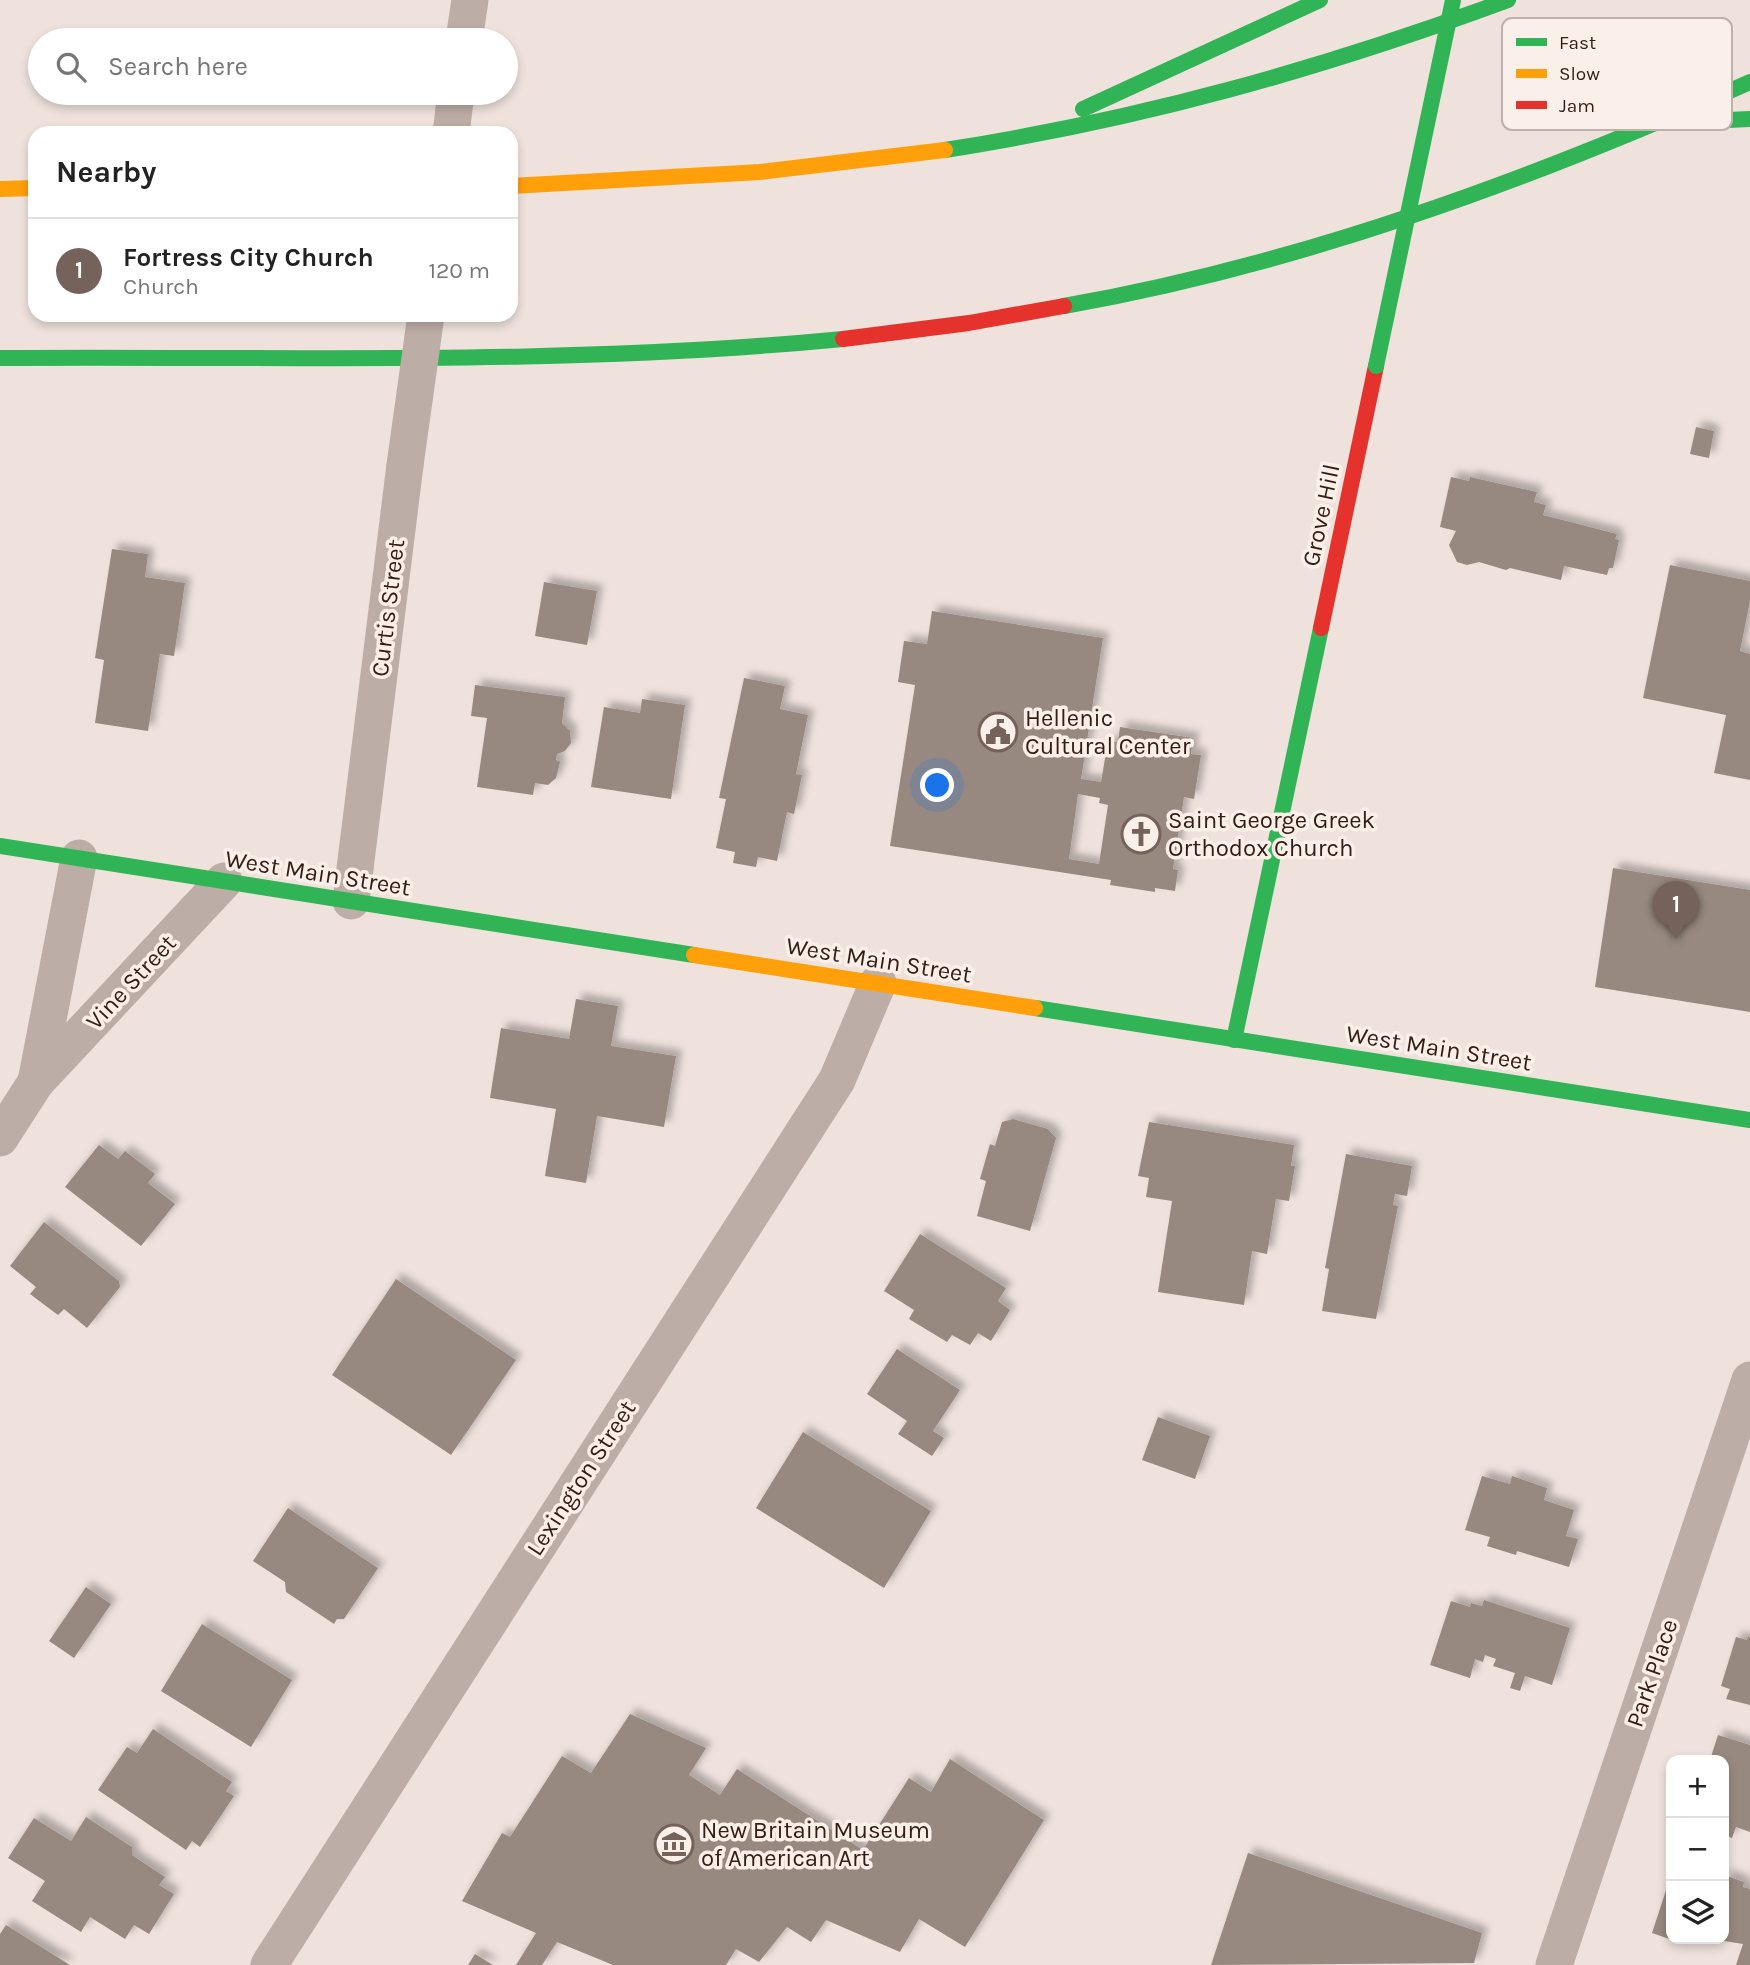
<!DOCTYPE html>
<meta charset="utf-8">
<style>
body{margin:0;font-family:Karla,sans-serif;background:#f2f2f2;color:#222}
.controls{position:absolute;right:21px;bottom:21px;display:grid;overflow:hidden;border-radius:14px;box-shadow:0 4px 10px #0003}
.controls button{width:63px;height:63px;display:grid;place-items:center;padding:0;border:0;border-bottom:2px solid #e0e0e0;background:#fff;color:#222;font:35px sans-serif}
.you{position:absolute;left:938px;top:786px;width:24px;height:24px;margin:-18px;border:5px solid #fff;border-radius:50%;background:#1a73e8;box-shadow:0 0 0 10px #1a73e833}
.badge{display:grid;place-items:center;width:46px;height:46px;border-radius:50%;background:#75625b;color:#fff;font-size:23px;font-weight:700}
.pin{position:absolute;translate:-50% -58px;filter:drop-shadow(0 2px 4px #0008)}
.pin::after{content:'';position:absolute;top:37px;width:24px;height:21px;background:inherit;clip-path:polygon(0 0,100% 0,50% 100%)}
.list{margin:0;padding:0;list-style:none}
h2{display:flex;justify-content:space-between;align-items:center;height:91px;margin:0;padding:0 28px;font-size:30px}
h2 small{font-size:23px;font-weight:400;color:#767676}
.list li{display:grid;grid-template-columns:46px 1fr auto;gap:21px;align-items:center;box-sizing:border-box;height:105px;padding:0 28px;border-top:2px solid #e0e0e0}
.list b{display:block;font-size:26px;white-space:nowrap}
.list p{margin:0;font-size:23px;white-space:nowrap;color:#767676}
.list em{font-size:23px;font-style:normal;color:#767676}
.icon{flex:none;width:38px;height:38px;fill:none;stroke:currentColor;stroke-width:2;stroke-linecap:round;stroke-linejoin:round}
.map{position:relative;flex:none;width:1750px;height:1965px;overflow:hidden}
.search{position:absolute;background:#fff;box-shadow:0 4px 10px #0003;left:28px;top:28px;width:490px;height:77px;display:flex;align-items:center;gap:18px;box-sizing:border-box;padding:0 24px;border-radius:38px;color:#767676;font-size:26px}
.panel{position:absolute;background:#fff;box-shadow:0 4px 10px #0003;left:28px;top:126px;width:490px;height:196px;border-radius:21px}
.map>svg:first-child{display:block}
</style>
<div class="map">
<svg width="1750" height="1965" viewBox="0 0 1750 1965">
<defs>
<filter id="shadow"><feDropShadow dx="6" dy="-6" stdDeviation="3.5" flood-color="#0004"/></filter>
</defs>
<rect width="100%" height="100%" fill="#efe2dd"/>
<g fill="#97897f" fill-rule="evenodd" filter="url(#shadow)">
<polygon points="1696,427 1714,431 1709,458 1690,454"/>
<polygon points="1451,477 1469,481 1470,477 1537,492 1534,502 1546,505 1543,515 1617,534 1615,539 1619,540 1613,568 1609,568 1607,575 1564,566 1561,580 1510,568 1506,570 1479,562 1467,565 1457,562 1449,545 1456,531 1440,527"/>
<polygon points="112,549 148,554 145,577 185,583 174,656 160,654 148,731 95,723 104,660 95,658"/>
<polygon points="1670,565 1750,581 1750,601 1740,651 1750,654 1750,780 1714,773 1726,715 1643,698"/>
<polygon points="544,582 597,591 587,645 535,636"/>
<path d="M932,611L1103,638L1081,779L1101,782L1108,741L1118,742L1120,727L1193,738L1191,754L1201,755L1194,799L1184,797L1173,869L1178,870L1175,891L1155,888V892L1110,885L1111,880L890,846L915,685L898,682L904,641L927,644ZM1078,794L1100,798L1099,803L1108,805L1099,864L1069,859Z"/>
<polygon points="744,678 785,686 780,709 808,715 796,774 802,775 794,814 787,812 777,861 758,857 756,867 733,863 735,852 716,848 726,799 719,798"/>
<polygon points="475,685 565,697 562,723 570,731 571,743 565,751 557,754 556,760 560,762 556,778 548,785 535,783 533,795 477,787 487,718 471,716"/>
<polygon points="642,699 685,705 671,799 591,787 604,707 640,713"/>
<polygon points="1613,868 1750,890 1750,1012 1595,987"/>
<polygon points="576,999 618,1006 611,1046 676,1056 664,1127 597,1116 586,1183 545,1176 556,1109 490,1098 501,1028 569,1039"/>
<polygon points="1013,1119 1048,1129 1056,1138 1030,1231 977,1216 986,1181 980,1179 990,1144 995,1146 1002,1122"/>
<polygon points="1149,1122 1294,1145 1291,1166 1295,1166 1289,1201 1276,1199 1267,1254 1252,1251 1244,1305 1158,1292 1172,1201 1146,1197 1149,1178 1138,1176"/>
<polygon points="99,1145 118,1159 125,1151 155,1174 148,1183 175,1204 141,1246 65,1187"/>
<polygon points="1346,1154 1412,1166 1407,1196 1395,1194 1393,1205 1398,1206 1376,1319 1322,1311 1329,1269 1325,1268"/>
<polygon points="44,1222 119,1281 120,1287 87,1328 64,1309 58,1315 30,1294 36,1287 10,1266"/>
<polygon points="920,1234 1006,1288 998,1301 1010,1310 991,1341 978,1333 970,1345 952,1335 947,1342 909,1319 914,1310 884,1291"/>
<polygon points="396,1279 516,1360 451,1455 332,1375"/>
<polygon points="897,1349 960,1390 933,1431 944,1438 932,1456 898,1434 907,1421 867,1394"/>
<polygon points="1158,1417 1210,1436 1195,1479 1142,1460"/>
<polygon points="803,1432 931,1511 884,1588 756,1508"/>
<polygon points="1482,1476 1510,1484 1512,1476 1547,1488 1544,1500 1574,1510 1566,1536 1578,1539 1569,1567 1517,1551 1516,1555 1487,1546 1490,1537 1465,1530"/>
<polygon points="288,1508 378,1568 344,1619 337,1619 334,1624 286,1592 285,1582 253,1561"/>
<polygon points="86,1587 111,1604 74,1658 49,1641"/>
<polygon points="1484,1600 1570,1628 1552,1685 1525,1676 1520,1691 1510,1688 1515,1673 1493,1666 1496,1659 1485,1655 1483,1662 1475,1659 1470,1678 1430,1665 1451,1601 1470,1607 1471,1603 1482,1606"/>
<polygon points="202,1624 292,1680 251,1747 161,1691"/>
<polygon points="1748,1636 1750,1637 1750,1705 1726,1699 1730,1689 1721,1686 1736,1637 1747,1640"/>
<polygon points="630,1714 706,1748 689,1775 720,1795 737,1769 863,1850 909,1778 931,1792 950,1759 1044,1820 965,1947 919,1919 900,1952 826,1920 811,1942 787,1927 759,1962 736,1949 726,1965 613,1965 557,1942 542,1965 516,1965 536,1933 462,1901 502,1833 510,1837 562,1756 591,1773"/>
<polygon points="153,1729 232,1782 226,1791 234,1796 200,1847 192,1841 186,1850 98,1790 127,1747 137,1753"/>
<polygon points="1718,1735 1750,1745 1750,1832 1736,1827 1732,1838 1724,1835 1724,1760 1710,1760"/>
<polygon points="86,1817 132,1847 132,1855 165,1877 159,1885 174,1894 149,1934 134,1925 125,1939 90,1917 81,1932 32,1901 45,1881 8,1858 34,1818 71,1841"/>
<polygon points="1248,1853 1482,1933 1474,1963 1211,1965"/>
<polygon points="1671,1875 1671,1939 1683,1939 1681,1943 1652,1933"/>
<polygon points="1724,1875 1744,1882 1743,1887 1750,1889 1750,1965 1736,1965 1743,1944 1712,1939 1724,1939"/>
<polygon points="6,1925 70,1965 0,1965 0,1934"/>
<polygon points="475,1954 493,1965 468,1965"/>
</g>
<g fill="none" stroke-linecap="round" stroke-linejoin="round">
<g stroke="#bdada7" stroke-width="37">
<polyline points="464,40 470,0"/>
<polyline points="451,133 456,93"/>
<polyline points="79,858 36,1082 224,881"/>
<polyline points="351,901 405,465"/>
<polyline points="0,1138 36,1082"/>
<polyline points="269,1965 837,1080 878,983"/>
<polyline points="1554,1965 1750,1380"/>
</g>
<g stroke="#30b455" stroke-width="16">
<polyline points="1083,109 1320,0"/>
<polyline points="1683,122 1750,119"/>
<path d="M945,150C1143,119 1321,69 1508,0"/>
<path d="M1064,306C1302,264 1530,180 1750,82"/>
<path d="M0,358C281,356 563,366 843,339"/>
<polyline points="0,846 694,955"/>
<polyline points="1035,1008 1750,1120"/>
<polyline points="1234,1040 1321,628"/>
</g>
<g stroke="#ff9f0a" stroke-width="16">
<polyline points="511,186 760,172 945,150"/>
<polyline points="0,189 35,188"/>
<polyline points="694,955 1035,1008"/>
</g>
<g stroke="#e5322d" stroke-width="16">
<polyline points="843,339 969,323 1064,306"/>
<polyline points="1321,628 1376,366"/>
</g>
<polyline stroke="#bdada7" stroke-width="37" points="405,465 426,315"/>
<polyline stroke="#30b455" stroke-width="16" points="1376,366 1453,0"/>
</g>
<defs>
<symbol id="civic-ring" viewBox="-11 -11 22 22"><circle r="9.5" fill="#fbefea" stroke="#75625b" stroke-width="1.5"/><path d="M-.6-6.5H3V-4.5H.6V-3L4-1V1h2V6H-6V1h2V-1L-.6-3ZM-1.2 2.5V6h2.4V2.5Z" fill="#75625b"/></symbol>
<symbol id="church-ring" viewBox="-11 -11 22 22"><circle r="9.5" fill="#fbefea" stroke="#75625b" stroke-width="1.5"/><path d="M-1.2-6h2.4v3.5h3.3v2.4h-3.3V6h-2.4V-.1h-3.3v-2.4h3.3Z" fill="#75625b"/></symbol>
<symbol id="museum-ring" viewBox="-11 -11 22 22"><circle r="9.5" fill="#fbefea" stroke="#75625b" stroke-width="1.5"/><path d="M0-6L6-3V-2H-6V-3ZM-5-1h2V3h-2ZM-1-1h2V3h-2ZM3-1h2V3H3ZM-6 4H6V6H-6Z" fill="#75625b"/></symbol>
</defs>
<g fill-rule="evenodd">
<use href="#civic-ring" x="976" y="710" width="44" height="44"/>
<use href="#church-ring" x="1119" y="812" width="44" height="44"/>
<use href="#museum-ring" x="652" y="1822" width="44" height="44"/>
</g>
<g text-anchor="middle" stroke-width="7" stroke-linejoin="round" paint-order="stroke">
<g font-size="24" fill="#331d15" stroke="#fbefea">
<text transform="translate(1321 515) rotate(-78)" y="8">Grove Hill</text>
<text transform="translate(388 608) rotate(-83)" y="8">Curtis Street</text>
<text transform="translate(318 873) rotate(9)" y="8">West Main Street</text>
<text transform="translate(879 960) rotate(9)" y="8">West Main Street</text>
<text transform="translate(131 982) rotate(-47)" y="8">Vine Street</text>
<text transform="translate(1439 1048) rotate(9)" y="8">West Main Street</text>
<text transform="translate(581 1478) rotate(-57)" y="8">Lexington Street</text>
<text transform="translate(1652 1673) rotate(-71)" y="8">Park Place</text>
</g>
<g font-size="24" fill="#331d15" stroke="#fbefea" text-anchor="start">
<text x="1025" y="726">Hellenic<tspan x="1025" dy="28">Cultural Center</tspan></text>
<text x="1168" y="828">Saint George Greek<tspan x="1168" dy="28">Orthodox Church</tspan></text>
<text x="701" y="1838">New Britain Museum<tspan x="701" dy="28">of American Art</tspan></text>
</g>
</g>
<rect x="1502" y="18" width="230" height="112" rx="10" fill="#fbefea" stroke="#bfb0aa" stroke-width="2"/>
<rect x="1516" y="38" width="31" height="8" fill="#30b455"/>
<rect x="1516" y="69" width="31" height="9" fill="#ff9f0a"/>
<rect x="1516" y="101" width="31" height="8" fill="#e5322d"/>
<g font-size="19" fill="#331d15">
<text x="1559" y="49">Fast</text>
<text x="1559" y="80">Slow</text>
<text x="1559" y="112">Jam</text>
</g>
</svg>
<div class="controls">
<button>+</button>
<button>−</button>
<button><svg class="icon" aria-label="layers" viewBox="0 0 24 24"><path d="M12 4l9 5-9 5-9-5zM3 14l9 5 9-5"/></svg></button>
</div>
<div class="you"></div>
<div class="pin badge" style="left:1676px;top:939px">1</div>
<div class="search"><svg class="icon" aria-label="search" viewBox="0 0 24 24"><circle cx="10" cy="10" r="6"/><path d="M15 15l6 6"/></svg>Search here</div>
<section class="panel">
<h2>Nearby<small></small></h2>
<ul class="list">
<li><span class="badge">1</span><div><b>Fortress City Church</b><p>Church</p></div><em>120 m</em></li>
</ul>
</section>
</div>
